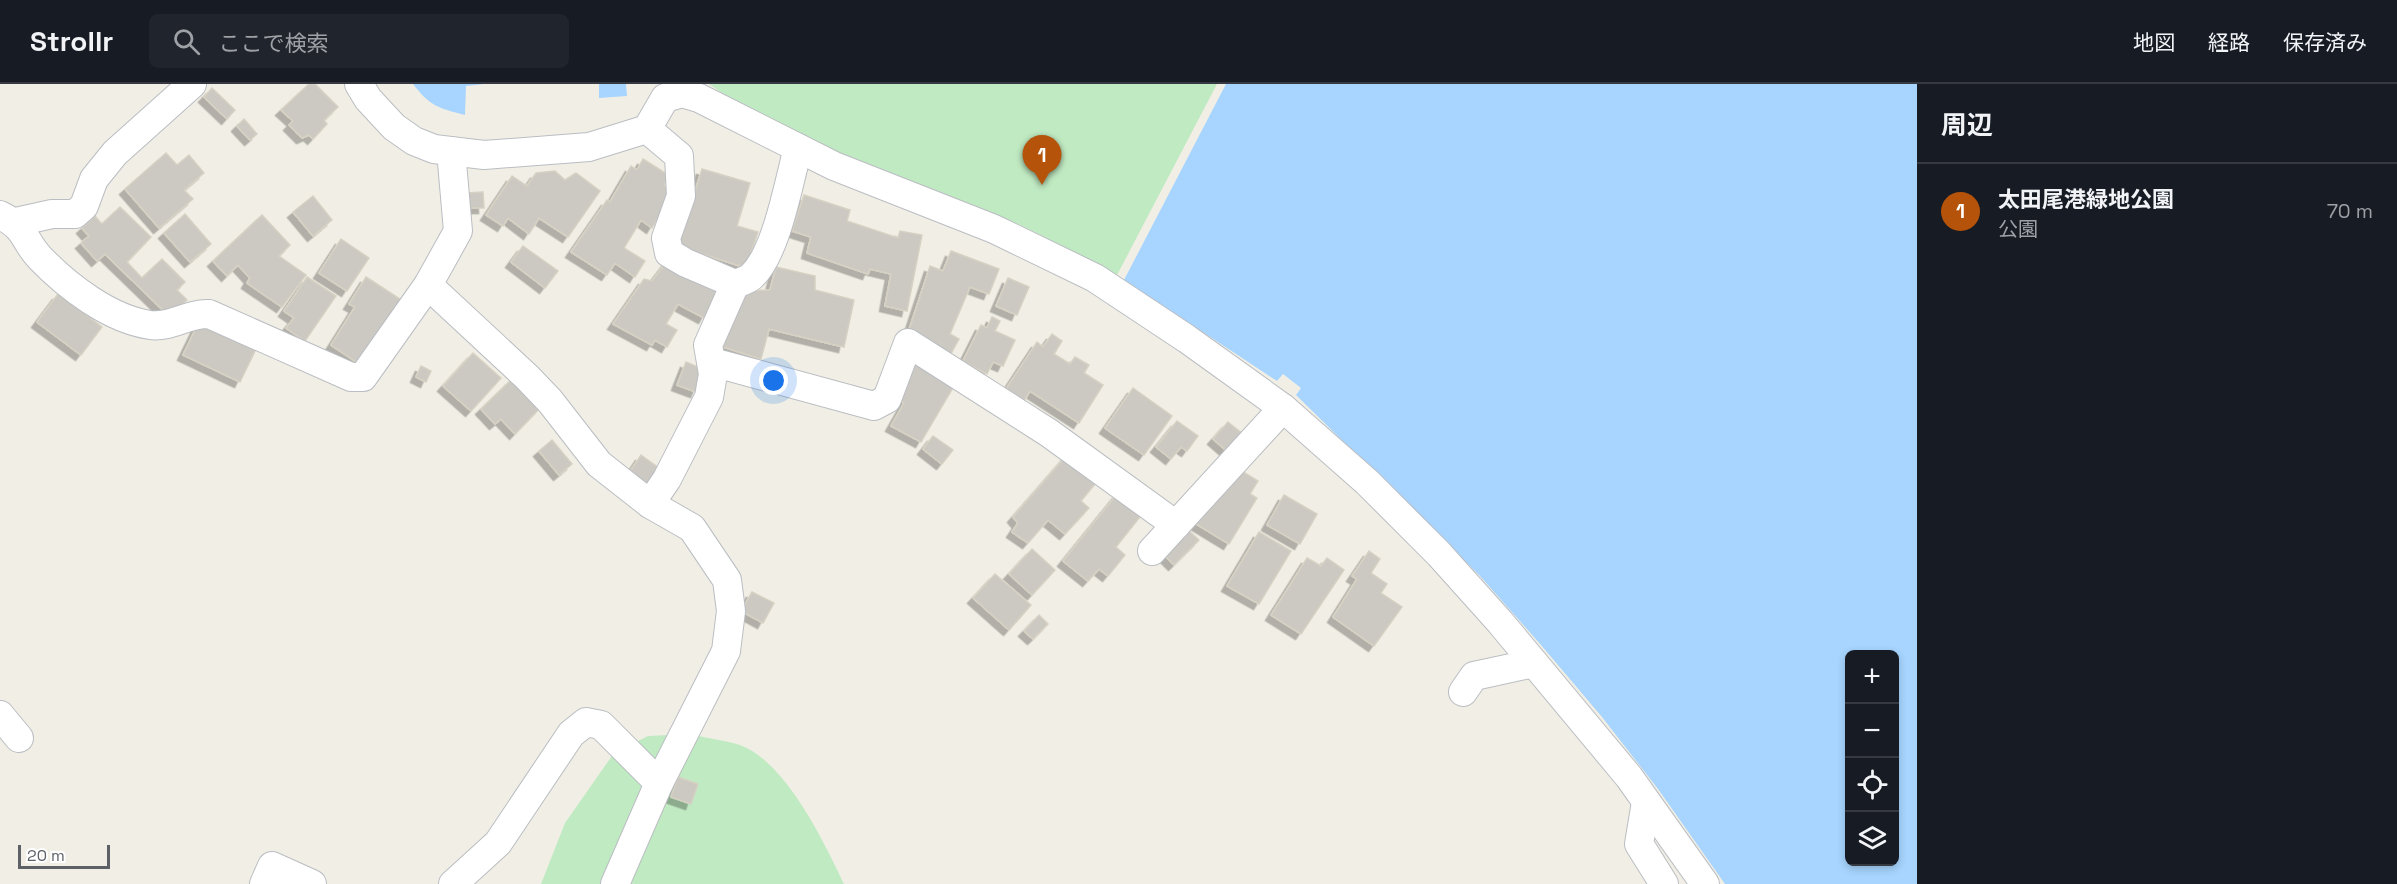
<!DOCTYPE html>
<html lang="ja">
<meta charset="utf-8">
<style>
body{margin:0;font-family:"Space Grotesk","Noto Sans JP",sans-serif;background:#20242c;color:#f1f3f6}
.controls{position:absolute;right:18px;bottom:18px;display:grid;overflow:hidden;border-radius:9px;box-shadow:0 3px 9px #0003}
.controls button{width:54px;height:54px;display:grid;place-items:center;padding:0;border:0;border-bottom:2px solid #363941;background:#171b24;color:#f1f3f6;font:30px sans-serif}
.scale{position:absolute;left:18px;bottom:15px;width:92px;box-sizing:border-box;padding-left:6px;border:3px solid #5d6167;border-top:0;font-size:16px;line-height:21px;white-space:nowrap;color:#5d6167;-webkit-text-stroke:4px #fff;paint-order:stroke}
.you{position:absolute;left:774px;top:297px;width:21px;height:21px;margin:-15px;border:4px solid #fff;border-radius:50%;background:#1a73e8;box-shadow:0 0 0 9px #1a73e833}
.badge{display:grid;place-items:center;width:39px;height:39px;border-radius:50%;background:#b45309;color:#fff;font-size:20px;font-weight:700}
.pin{position:absolute;translate:-50% -50px;filter:drop-shadow(0 2px 3px #0008)}
.pin::after{content:'';position:absolute;top:32px;width:21px;height:18px;background:inherit;clip-path:polygon(0 0,100% 0,50% 100%)}
.list{margin:0;padding:0;list-style:none}
h2{display:flex;justify-content:space-between;align-items:center;height:78px;margin:0;padding:0 24px;font-size:26px}
h2 small{font-size:20px;font-weight:400;color:#9ea1a6}
.list li{display:grid;grid-template-columns:39px 1fr auto;gap:18px;align-items:center;box-sizing:border-box;height:96px;padding:0 24px;border-top:2px solid #363941}
.list b{display:block;font-size:22px;white-space:nowrap}
.list p{margin:0;font-size:20px;white-space:nowrap;color:#9ea1a6}
.list em{font-size:20px;font-style:normal;color:#9ea1a6}
.icon{flex:none;width:33px;height:33px;fill:none;stroke:currentColor;stroke-width:2;stroke-linecap:round;stroke-linejoin:round}
.map{position:relative;flex:none;width:1917px;height:800px;overflow:hidden}
header{display:flex;align-items:center;gap:36px;box-sizing:border-box;height:84px;padding:0 30px;background:#171b24;border-bottom:2px solid #363941}
header strong{font-size:28px}
nav{display:flex;gap:33px;margin-inline-start:auto;font-size:21px}
.search{width:420px;height:54px;background:#20242c;display:flex;align-items:center;gap:15px;box-sizing:border-box;padding:0 21px;border-radius:9px;color:#9ea1a6;font-size:22px}
main{display:flex}
aside{flex:1;background:#171b24}
.map>svg:first-child{display:block}
</style>
<header>
<strong>Strollr</strong>
<div class="search"><svg class="icon" aria-label="search" viewBox="0 0 24 24"><circle cx="10" cy="10" r="6"/><path d="M15 15l6 6"/></svg>ここで検索</div>
<nav><a>地図</a><a>経路</a><a>保存済み</a></nav>
</header>
<main>
<div class="map">
<svg width="1917" height="800" viewBox="0 0 1917 800">
<defs>
<filter id="shadow"><feDropShadow dx="-5.5" dy="5.5" stdDeviation="0" flood-color="#0004"/></filter>
</defs>
<rect width="100%" height="100%" fill="#f1efe5"/>
<g fill="#c0eac2">
<path d="M709,0H1217L1116,193C1084,175 1053,156 1020,141C917,96 801,66 709,0Z"/>
<path d="M690,650C706,654 724,656 740,661C786,678 824,758 844,800H541L565,739L614,669L648,652Z"/>
</g>
<g fill="#a7d5ff" fill-rule="evenodd">
<path d="M413,0H484L466,2L465,31C438,24 430,22 413,0Z"/>
<polygon points="599,0 626,0 627,12 599,14"/>
<path d="M1226,0H1917V800H1725L1658,705L1602,633L1541,561L1480,492L1296,311L1301,304L1283,290L1277,297L1124,196ZM1850,570H1894V778H1850Z"/>
</g>
<g fill="#ccc9c2" stroke="#d6d1c3" stroke-width="1.5" filter="url(#shadow)">
<polygon points="309,0 315,0 338,23 324,36 327,40 313,55 309,51 302,54 289,41 293,37 281,26"/>
<polygon points="212,4 235,26 227,35 204,13"/>
<polygon points="244,35 257,50 250,56 237,42"/>
<polygon points="166,69 177,81 189,71 204,89 184,106 193,115 159,144 125,105"/>
<polygon points="643,75 670,92 664,101 674,108 652,144 641,136 624,164 645,177 635,193 615,179 607,191 571,168 607,116 610,118 631,82 637,86"/>
<polygon points="702,85 750,99 737,142 758,148 746,184 678,162"/>
<polygon points="555,87 565,96 576,89 600,107 568,153 539,134 529,150 508,134 503,142 486,131 512,92 527,102 536,89"/>
<polygon points="483,108 484,124 464,124 464,109"/>
<polygon points="804,111 850,126 847,137 898,154 900,147 922,151 907,227 885,222 891,190 870,185 868,190 807,169 811,153 792,147"/>
<polygon points="313,112 332,136 313,152 293,128"/>
<polygon points="120,123 151,153 127,178 142,194 162,175 185,198 177,206 187,216 169,232 105,170 97,177 81,159 89,152 82,144 95,132 102,140"/>
<polygon points="185,130 211,160 190,178 164,149"/>
<polygon points="262,131 290,161 279,172 306,191 282,223 247,199 250,194 238,181 227,192 213,177"/>
<polygon points="341,155 369,174 347,207 319,189"/>
<polygon points="523,162 558,187 545,204 511,178"/>
<polygon points="951,167 999,185 989,210 970,203 950,250 959,255 948,275 907,252 930,182 943,187"/>
<polygon points="669,175 721,204 704,234 678,220 666,240 677,246 667,263 655,256 652,261 613,240 644,195 652,197"/>
<polygon points="776,183 815,192 815,206 854,216 844,263 769,245 761,275 714,260 739,207 770,206"/>
<polygon points="307,193 336,212 305,257 286,244 294,234 284,227"/>
<polygon points="366,193 403,217 361,281 331,261 355,223 349,220"/>
<polygon points="1008,194 1029,203 1017,231 996,222"/>
<polygon points="58,210 102,243 81,271 37,238"/>
<polygon points="992,233 1000,237 995,247 1015,256 1003,282 993,278 987,290 963,277 981,241 987,244"/>
<polygon points="199,238 256,265 240,298 183,271"/>
<polygon points="1052,250 1062,257 1054,270 1070,280 1075,273 1089,281 1084,289 1103,301 1079,339 1030,307 1024,317 1006,305 1037,258 1043,263"/>
<polygon points="473,269 501,294 471,327 443,302"/>
<polygon points="916,272 957,297 921,358 891,342 904,319 892,312"/>
<polygon points="686,278 705,286 696,308 677,301"/>
<polygon points="421,282 431,287 426,298 416,293"/>
<polygon points="511,296 540,324 515,350 501,335 495,340 481,325"/>
<polygon points="1133,304 1172,332 1144,371 1105,344"/>
<polygon points="1177,337 1198,352 1187,367 1181,363 1171,375 1156,363"/>
<polygon points="1228,338 1243,350 1228,368 1213,355"/>
<polygon points="933,352 953,366 942,380 923,365"/>
<polygon points="552,356 572,380 559,391 539,367"/>
<polygon points="1068,370 1099,395 1081,417 1089,424 1065,450 1048,436 1028,459 1012,448 1018,439 1013,433"/>
<polygon points="641,371 663,387 651,403 629,389"/>
<polygon points="1240,386 1258,397 1250,410 1257,414 1229,460 1193,438 1202,423 1208,427 1227,396"/>
<polygon points="1118,409 1143,429 1116,463 1125,471 1108,492 1099,485 1088,497 1063,477"/>
<polygon points="1284,411 1317,430 1300,460 1267,441"/>
<polygon points="1186,444 1199,456 1174,481 1162,469"/>
<polygon points="1259,448 1291,467 1259,520 1227,502"/>
<polygon points="1032,465 1055,486 1032,511 1009,490"/>
<polygon points="1369,467 1380,475 1371,489 1387,500 1381,509 1402,523 1374,562 1333,533 1357,495 1352,492"/>
<polygon points="1307,474 1321,482 1327,474 1344,486 1301,550 1271,531"/>
<polygon points="995,490 1031,521 1009,546 973,514"/>
<polygon points="752,508 774,519 763,539 741,527"/>
<polygon points="1039,531 1048,540 1033,555 1024,547"/>
<polygon points="678,693 698,700 691,720 671,713"/>
</g>
<g fill="none" stroke-linecap="round" stroke-linejoin="round">
<defs>
<g id="minor">
<polyline points="359,0 368,15 394,43 414,57 434,65 484,71 589,63 647,45 665,14 682,9 699,14 834,82 994,145 1095,194 1187,255 1283,324 1367,398 1439,470 1500,538 1629,693 1705,800"/>
<path d="M647,45L679,72L681,112L666,154L669,169L686,179L735,200C740,198 748,196 752,192C777,168 789,97 798,64"/>
<path d="M0,131C27,144 23,156 40,174C68,203 110,235 150,241C171,244 188,229 209,230L351,293H363L428,201L527,293L550,317L599,380L650,420L692,444L727,496L731,527L726,567L659,699L615,800"/>
<polyline points="16,138 52,130 75,130 84,122 94,95 115,69 192,0"/>
<polyline points="428,201 458,147 451,67"/>
<polyline points="712,278 874,322 887,315 908,259 1049,349 1176,441"/>
<polyline points="650,420 667,395 709,313 713,290 708,261 735,200"/>
<polyline points="1152,467 1283,324"/>
<polyline points="1463,608 1474,592 1534,579"/>
<polyline points="0,631 19,654"/>
<polyline points="1646,718 1639,760 1664,800"/>
<polyline points="264,800 272,782 312,800"/>
<polyline points="453,800 498,759 571,650 586,638 601,641 659,699"/>
</g>
</defs>
<use href="#minor" stroke="#babdc2" stroke-width="30"/>
<use href="#minor" stroke="#fff" stroke-width="28"/>
</g>
</svg>
<div class="controls">
<button>+</button>
<button>−</button>
<button><svg class="icon" aria-label="locate" viewBox="0 0 24 24"><circle cx="12" cy="12" r="6"/><path d="M12 2v4M12 18v4M2 12h4M18 12h4"/></svg></button>
<button><svg class="icon" aria-label="layers" viewBox="0 0 24 24"><path d="M12 4l9 5-9 5-9-5zM3 14l9 5 9-5"/></svg></button>
</div>
<div class="scale">20 m</div>
<div class="you"></div>
<div class="pin badge" style="left:1042px;top:101px">1</div>
</div>
<aside>
<h2>周辺<small></small></h2>
<ul class="list">
<li><span class="badge">1</span><div><b>太田尾港緑地公園</b><p>公園</p></div><em>70 m</em></li>
</ul>
</aside>
</main>
